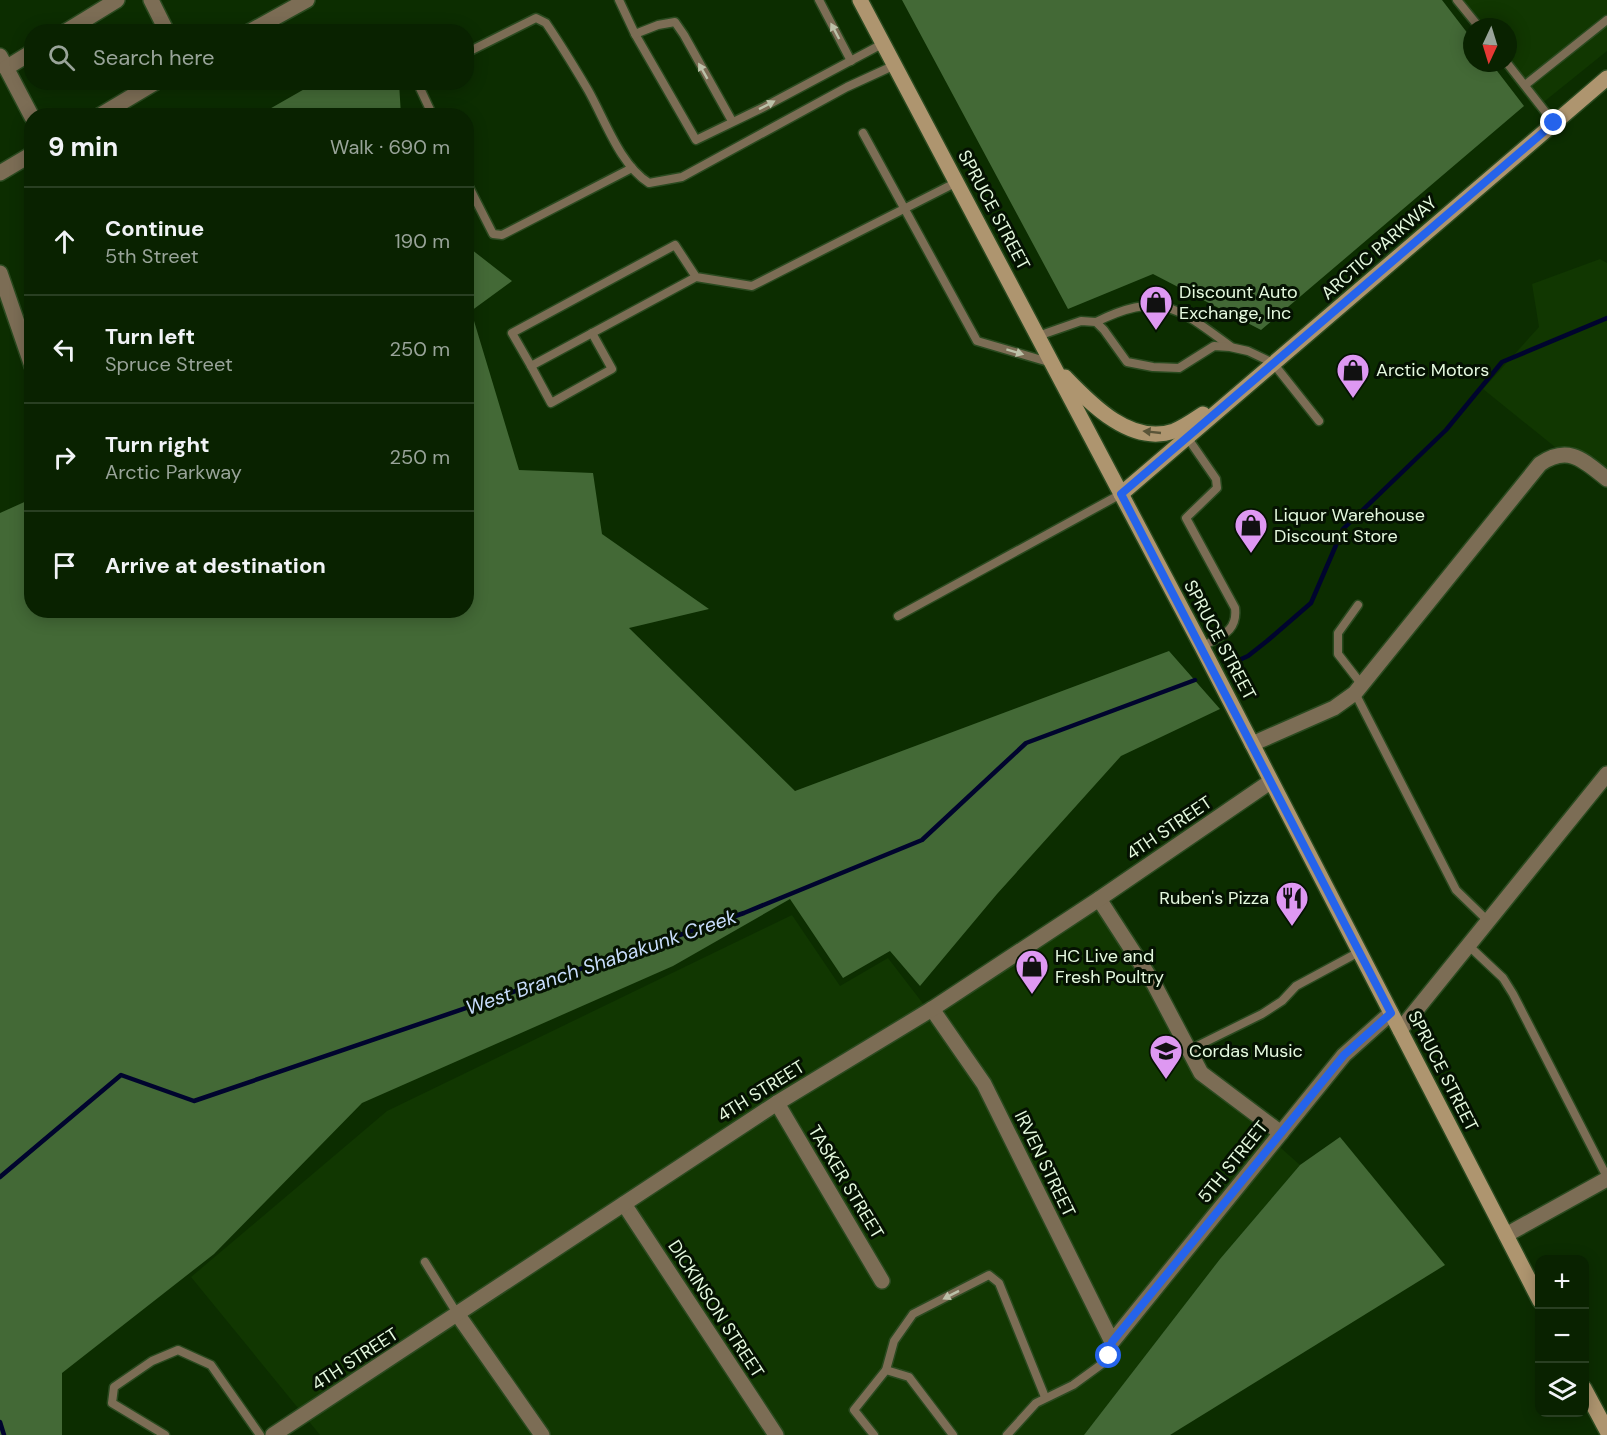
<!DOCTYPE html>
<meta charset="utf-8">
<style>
body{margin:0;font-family:"DM Sans",sans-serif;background:#172f0f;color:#f1f3f6}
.controls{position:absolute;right:18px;bottom:18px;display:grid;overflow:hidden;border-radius:12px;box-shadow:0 3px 15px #0003}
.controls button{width:54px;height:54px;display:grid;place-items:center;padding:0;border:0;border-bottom:2px solid #293f22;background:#092200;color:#f1f3f6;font:30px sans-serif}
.compass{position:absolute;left:1463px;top:18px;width:54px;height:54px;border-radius:50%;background:#092200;box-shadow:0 3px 15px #0003;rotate:184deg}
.stop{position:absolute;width:18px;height:18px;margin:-14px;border:4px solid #2563eb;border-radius:50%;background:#fff}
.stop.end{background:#2563eb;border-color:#fff;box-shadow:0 2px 6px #0008}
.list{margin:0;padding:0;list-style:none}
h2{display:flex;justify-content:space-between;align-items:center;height:78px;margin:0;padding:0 24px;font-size:26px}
h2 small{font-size:20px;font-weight:400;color:#99a499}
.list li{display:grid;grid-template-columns:39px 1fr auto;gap:18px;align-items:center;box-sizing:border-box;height:108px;padding:0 24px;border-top:2px solid #293f22}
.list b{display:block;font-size:22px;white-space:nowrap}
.list p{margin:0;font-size:20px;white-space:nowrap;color:#99a499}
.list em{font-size:20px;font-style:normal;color:#99a499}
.icon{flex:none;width:33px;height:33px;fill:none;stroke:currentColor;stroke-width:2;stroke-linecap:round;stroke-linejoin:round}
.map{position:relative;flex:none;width:1607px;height:1435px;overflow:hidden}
.search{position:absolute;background:#092200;box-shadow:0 3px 15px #0003;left:24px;top:24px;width:450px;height:66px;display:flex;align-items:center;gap:15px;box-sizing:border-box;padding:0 21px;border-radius:24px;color:#99a499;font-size:22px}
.panel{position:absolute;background:#092200;box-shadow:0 3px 15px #0003;left:24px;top:108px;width:450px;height:510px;border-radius:24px}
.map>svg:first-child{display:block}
</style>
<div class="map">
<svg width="1607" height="1435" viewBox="0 0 1607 1435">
<rect width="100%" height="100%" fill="#0c2d00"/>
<g fill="#113701">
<polygon points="1451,0 1607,0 1607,51 1535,109 1500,63 1508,63 1508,27 1472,27"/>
<polygon points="1600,259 1607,263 1607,489 1483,389 1539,327 1532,284"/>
<polygon points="1095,903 1205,1080 1300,1165 1220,1259 1084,1435 320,1435 191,1277 387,1111 792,915 840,986 888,958 928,1010"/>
</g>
<g fill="#436936">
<polygon points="902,0 1442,0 1472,39 1472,63 1491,63 1524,106 1261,330 1153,274 1068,309"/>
<polygon points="315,83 399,83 401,115 259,115"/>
<polygon points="467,246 512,281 471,311 519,470 593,473 602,534 709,609 629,628 795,791 1169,651 1220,709 1121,756 997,894 920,986 890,951 843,978 790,899 673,966 362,1103 214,1254 62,1373 62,1435 0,1435 0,513 31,499 32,610 466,610"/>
<polygon points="1340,1137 1445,1265 1170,1435 1084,1435 1220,1259 1300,1165"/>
</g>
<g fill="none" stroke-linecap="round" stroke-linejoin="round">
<g stroke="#00042e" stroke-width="4.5">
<polyline points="1234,666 1237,661 1248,656 1267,641 1311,603 1343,529 1446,430 1502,362 1607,318"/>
<polyline points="0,1177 121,1075 194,1101 744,913 922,840 1026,743 1195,680"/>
<polyline points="0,1422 4,1435"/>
</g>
<defs>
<g id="lane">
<polyline points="619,0 635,34 696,140 764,107 884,43"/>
<polyline points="819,0 851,61"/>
<polyline points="1457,0 1479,27"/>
<polyline points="635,34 658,25 675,22 684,35 732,121"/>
<path d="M466,53L536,18L546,23C561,45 575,68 588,90C605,120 620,165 649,183L682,177L847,87L895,65"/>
<polyline points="1507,63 1554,123"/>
<polyline points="417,82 433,116"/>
<polyline points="1525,85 1607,20"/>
<polyline points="863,133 977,341 1052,363"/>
<polyline points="466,181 493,234 502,235 632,168"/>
<polyline points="696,277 675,245 512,333 531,366 696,277 752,286 957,182"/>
<path d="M1096,322C1160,291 1177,307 1230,346"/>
<polyline points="1038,336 1081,321 1096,322 1104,330 1127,362 1153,367 1179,368 1214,346 1230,347 1248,351 1273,363 1319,421"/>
<polyline points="531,366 551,403 612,369 592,333"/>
<path d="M1187,437L1216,479L1217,488L1186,518L1235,608C1238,632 1220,636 1202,647"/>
<polyline points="1358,605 1338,633 1338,654 1362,685"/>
<polyline points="898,616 1121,494"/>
<polyline points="1355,693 1456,890 1489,922"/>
<polyline points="1469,946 1503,978 1513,994 1607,1177"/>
<polyline points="1189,1050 1262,1014 1282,1001 1296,986 1359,952"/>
<polyline points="425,1262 458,1315"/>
<polyline points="886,1370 909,1377 953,1435"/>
<polyline points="165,1435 112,1403 114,1387 152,1361 178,1350 211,1365 260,1435"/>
<polyline points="874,1435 854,1410 886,1370 894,1341 913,1314 989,1275 999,1283 1045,1397"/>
<polyline points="1007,1435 1036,1403 1073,1385 1106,1361 1112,1342"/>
</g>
<g id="street">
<polyline points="151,0 167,32"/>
<polyline points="65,32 117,0"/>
<polyline points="249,32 307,0"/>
<polyline points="0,56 32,117"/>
<polyline points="6,68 32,52"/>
<polyline points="99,116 156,82"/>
<polyline points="0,173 32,154"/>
<polyline points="0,273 32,366"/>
<path d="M1252,744L1334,708L1355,693L1540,464C1569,444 1584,461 1607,479"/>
<polyline points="1099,899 1154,984 1201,1073 1281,1133"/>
<polyline points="932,1009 984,1084 1112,1342 1344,1055 1391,1013"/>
<polyline points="1400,1030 1607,774"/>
<polyline points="777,1103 882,1281"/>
<polyline points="624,1204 776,1435"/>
<polyline points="1506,1235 1607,1179"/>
<polyline points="458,1315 542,1435"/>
<polyline points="273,1435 777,1103 932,1009 1099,899 1270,782"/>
</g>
<g id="secondary">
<polyline points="860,0 1202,647 1540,1301"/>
<path d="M1065,377C1091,404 1131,446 1174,431C1184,427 1194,420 1203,414"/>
<polyline points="1121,494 1607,78"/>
<polyline points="1584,1388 1607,1431"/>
</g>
</defs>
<use href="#lane" stroke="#2a4a1f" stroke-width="11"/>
<use href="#street" stroke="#2a4a1f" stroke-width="18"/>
<use href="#secondary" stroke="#2a4a1f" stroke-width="18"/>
<use href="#lane" stroke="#7c6d55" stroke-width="8"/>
<use href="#street" stroke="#7c6d55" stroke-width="15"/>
<use href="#secondary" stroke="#ae956f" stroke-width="15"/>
</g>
<defs><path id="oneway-solid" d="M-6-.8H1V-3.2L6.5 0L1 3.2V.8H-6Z" transform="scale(1.5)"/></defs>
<g fill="#bbc1a8">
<use href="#oneway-solid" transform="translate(835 31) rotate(-118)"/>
<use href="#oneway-solid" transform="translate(703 71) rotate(-120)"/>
<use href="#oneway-solid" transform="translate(767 105) rotate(-27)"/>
<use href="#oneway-solid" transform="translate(1015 352) rotate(17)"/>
<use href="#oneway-solid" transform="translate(951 1295) rotate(153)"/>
</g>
<use fill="#5a5438" href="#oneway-solid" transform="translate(1152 432) rotate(-174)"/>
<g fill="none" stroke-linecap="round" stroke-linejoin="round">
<polyline stroke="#2563eb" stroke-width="8" points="1109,1356 1112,1342 1344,1055 1391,1013 1121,494 1554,123"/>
</g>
<defs>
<symbol id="shop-pin" viewBox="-11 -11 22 30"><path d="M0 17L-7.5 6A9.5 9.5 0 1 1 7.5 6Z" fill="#de98f2" stroke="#051202"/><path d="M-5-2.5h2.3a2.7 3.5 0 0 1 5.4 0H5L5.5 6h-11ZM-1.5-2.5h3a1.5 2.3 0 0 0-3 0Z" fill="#111"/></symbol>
<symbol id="restaurant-pin" viewBox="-11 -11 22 30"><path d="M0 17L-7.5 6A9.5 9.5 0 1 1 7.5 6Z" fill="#de98f2" stroke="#051202"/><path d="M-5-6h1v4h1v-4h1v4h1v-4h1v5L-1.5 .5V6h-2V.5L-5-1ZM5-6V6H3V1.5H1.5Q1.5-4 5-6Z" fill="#111"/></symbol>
<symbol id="school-pin" viewBox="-11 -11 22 30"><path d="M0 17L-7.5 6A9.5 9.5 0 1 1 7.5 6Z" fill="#de98f2" stroke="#051202"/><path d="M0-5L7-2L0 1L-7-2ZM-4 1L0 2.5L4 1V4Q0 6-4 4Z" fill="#111"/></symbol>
</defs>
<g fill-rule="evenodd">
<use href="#shop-pin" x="1137" y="283" width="38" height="52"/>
<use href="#shop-pin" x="1334" y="351" width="38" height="52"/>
<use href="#shop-pin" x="1232" y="506" width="38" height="52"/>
<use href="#restaurant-pin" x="1273" y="879" width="38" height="52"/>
<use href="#shop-pin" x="1013" y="947" width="38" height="52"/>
<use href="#school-pin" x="1147" y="1032" width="38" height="52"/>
</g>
<g text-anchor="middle" stroke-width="6" stroke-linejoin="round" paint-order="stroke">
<g font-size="18" fill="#e5f9df" stroke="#051202">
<text transform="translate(994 210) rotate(62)" y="6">SPRUCE STREET</text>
<text transform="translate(1379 248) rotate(-41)" y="6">ARCTIC PARKWAY</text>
<text transform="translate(1220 640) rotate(62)" y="6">SPRUCE STREET</text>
<text transform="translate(1169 828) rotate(-34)" y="6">4TH STREET</text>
<text transform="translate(1443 1071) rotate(63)" y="6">SPRUCE STREET</text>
<text transform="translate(761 1091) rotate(-32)" y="6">4TH STREET</text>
<text transform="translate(1233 1162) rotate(-51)" y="6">5TH STREET</text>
<text transform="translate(1045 1164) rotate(64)" y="6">IRVEN STREET</text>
<text transform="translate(846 1182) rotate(59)" y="6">TASKER STREET</text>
<text transform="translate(716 1309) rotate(57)" y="6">DICKINSON STREET</text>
<text transform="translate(355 1359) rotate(-33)" y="6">4TH STREET</text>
</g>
<g font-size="18" fill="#e5f9df" stroke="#051202" text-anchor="start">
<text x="1179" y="298">Discount Auto<tspan x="1179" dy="21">Exchange, Inc</tspan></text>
<text x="1376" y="376">Arctic Motors</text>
<text x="1274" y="521">Liquor Warehouse<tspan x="1274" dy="21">Discount Store</tspan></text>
<text x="1269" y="904" text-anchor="end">Ruben's Pizza</text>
<text x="1055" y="962">HC Live and<tspan x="1055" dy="21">Fresh Poultry</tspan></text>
<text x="1189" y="1057">Cordas Music</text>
</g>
<g font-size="20" font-style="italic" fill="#c8ddfc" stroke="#051202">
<text transform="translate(601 962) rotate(-19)" y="7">West Branch Shabakunk Creek</text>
</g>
</g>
</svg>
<div class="controls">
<button>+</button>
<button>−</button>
<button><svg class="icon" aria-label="layers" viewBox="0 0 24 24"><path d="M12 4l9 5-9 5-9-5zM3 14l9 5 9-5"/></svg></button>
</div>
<svg class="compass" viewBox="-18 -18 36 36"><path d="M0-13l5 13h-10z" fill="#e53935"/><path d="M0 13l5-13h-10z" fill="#99a499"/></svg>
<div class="stop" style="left:1109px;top:1356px"></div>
<div class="stop end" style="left:1554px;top:123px"></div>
<div class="search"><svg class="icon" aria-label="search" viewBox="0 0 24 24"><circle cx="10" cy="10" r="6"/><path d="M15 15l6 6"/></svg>Search here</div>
<section class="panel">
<h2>9 min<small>Walk · 690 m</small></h2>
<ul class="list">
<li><svg class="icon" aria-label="ahead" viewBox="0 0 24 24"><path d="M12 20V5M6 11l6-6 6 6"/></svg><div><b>Continue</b><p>5th Street</p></div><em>190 m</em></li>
<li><svg class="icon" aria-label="left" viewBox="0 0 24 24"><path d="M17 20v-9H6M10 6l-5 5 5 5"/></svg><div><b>Turn left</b><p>Spruce Street</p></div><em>250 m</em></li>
<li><svg class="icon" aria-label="right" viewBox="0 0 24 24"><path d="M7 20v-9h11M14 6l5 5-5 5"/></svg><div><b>Turn right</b><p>Arctic Parkway</p></div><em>250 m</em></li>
<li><svg class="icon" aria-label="arrive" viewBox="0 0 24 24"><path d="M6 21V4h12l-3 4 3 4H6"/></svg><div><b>Arrive at destination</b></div></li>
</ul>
</section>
</div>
